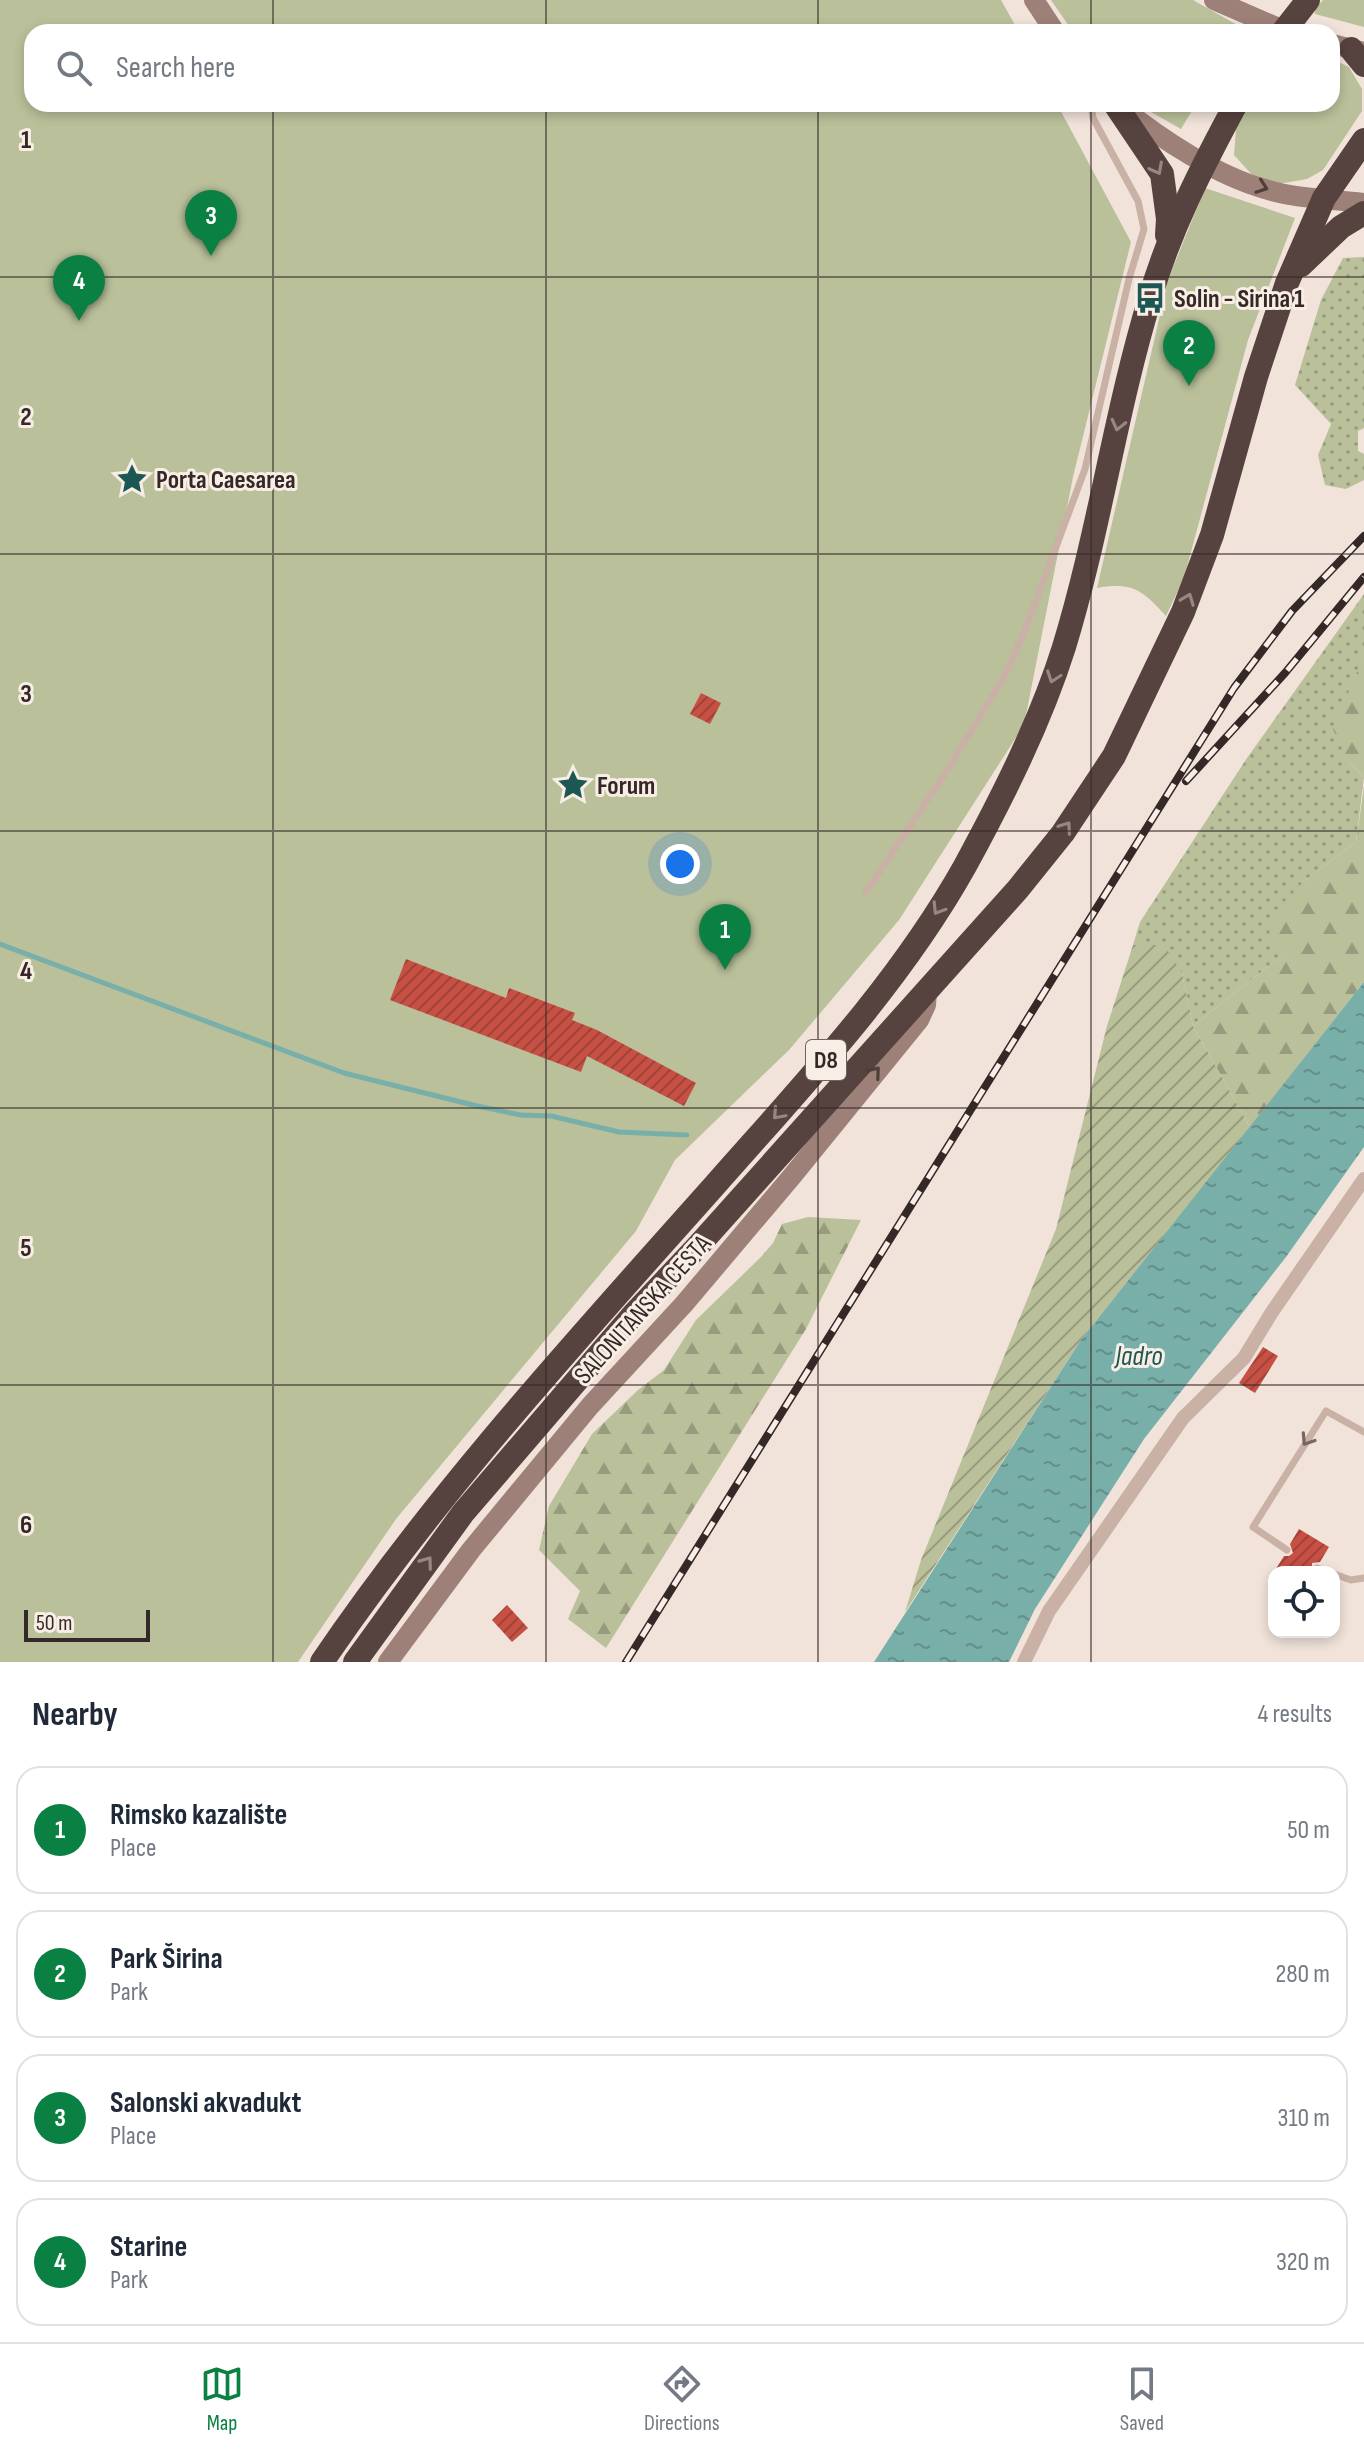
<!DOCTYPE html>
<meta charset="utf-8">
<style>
body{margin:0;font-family:"Sofia Sans Condensed",sans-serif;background:#f2f2f3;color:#1f2937}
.controls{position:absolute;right:24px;bottom:24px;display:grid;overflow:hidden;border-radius:16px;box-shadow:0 4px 12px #0003}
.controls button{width:72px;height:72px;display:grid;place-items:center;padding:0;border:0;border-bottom:2px solid #e0e1e3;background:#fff;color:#1f2937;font:40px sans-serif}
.scale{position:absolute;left:24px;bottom:20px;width:126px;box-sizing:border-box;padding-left:8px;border:4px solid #352927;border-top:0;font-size:22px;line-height:28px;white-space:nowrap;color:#352927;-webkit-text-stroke:6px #f9eee6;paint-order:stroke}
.you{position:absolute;left:680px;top:864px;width:28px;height:28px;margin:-20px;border:6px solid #fff;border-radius:50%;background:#1a73e8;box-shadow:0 0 0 12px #1a73e833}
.badge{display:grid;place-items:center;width:52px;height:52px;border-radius:50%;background:#0b8043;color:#fff;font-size:26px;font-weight:700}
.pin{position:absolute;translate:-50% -66px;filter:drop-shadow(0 2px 4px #0008)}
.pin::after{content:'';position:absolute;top:42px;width:28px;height:24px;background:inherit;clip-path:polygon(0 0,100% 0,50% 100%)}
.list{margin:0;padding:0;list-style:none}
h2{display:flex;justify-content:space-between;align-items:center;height:104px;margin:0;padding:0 32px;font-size:34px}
h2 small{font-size:26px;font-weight:400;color:#747a83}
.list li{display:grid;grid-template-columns:52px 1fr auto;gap:24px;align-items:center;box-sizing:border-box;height:128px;margin:0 16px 16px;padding:0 16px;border:2px solid #e0e1e3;border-radius:24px}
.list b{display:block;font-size:30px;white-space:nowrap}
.list p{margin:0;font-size:26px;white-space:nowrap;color:#747a83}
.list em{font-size:26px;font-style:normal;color:#747a83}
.icon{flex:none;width:44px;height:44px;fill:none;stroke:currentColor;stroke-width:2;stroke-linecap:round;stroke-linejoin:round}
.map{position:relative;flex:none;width:1364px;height:1662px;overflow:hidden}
.search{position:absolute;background:#fff;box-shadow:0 4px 12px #0003;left:24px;right:24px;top:24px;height:88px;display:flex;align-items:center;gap:20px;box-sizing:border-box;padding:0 28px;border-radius:24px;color:#747a83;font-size:30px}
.sheet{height:680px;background:#fff}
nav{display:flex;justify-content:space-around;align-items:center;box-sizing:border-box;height:112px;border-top:2px solid #e0e1e3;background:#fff;font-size:22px;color:#747a83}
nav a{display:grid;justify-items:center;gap:4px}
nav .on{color:#0b8043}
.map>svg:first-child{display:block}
</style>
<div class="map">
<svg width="1364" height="1662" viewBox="0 0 1364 1662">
<defs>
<pattern id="grass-dots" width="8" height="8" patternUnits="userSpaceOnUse" patternTransform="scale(2)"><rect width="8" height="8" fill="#b9c09a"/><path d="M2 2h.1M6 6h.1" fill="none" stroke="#979c7e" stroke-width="1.8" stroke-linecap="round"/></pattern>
<pattern id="forest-firs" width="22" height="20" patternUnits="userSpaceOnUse" patternTransform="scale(2)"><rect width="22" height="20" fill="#b9c09a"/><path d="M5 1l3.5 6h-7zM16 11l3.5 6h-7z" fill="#979c7e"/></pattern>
<pattern id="garden-furrows" width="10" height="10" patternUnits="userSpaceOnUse" patternTransform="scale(2)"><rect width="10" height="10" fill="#b9c09a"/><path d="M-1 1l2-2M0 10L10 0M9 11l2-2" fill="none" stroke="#979c7e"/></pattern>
<pattern id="water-ripples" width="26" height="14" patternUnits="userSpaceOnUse" patternTransform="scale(2)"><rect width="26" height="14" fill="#79afa9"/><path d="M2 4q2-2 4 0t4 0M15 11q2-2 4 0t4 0" fill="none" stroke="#648e8a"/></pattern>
<pattern id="building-hatch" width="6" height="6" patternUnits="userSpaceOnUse" patternTransform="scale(2)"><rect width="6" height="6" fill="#c65043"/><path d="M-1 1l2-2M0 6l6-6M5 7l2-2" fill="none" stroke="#a24238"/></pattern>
</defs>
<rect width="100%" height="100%" fill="#f1e3da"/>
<g fill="url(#grass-dots)">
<polygon points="1364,257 1364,428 1358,431 1358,451 1364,454 1364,480 1346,489 1325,485 1318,455 1331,424 1295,385 1321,300 1343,258"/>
<polygon points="1364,594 1364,655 1348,761 1364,777 1356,842 1303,882 1281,956 1193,1026 1182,973 1133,945 1140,922 1247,758"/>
</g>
<g fill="url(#forest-firs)">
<polygon points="1364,655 1364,777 1348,761 1333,729"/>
<polygon points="1364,786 1364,982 1250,1127 1193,1026 1281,956 1265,922 1303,882 1356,842"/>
<polygon points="808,1217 861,1220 806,1329 606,1648 568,1619 580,1591 539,1550 549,1506 592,1434 638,1390 664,1370 696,1320 761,1257 773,1243 782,1224"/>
</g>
<g fill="#b9c09a">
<polygon points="0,0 1001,0 1019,32 32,32 32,104 1057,104 1131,242 1073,477 1024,725 899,920 789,1050 675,1160 636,1231 396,1519 298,1662 0,1662"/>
<polygon points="1051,0 1193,0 1241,27 1238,32 1073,32"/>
<polygon points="1323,0 1364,0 1364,27 1315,14 1315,9"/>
<polygon points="1332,59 1349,67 1362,89 1362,111 1323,170 1307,179 1278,184 1254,177 1234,155 1236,129 1250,104 1332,104"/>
<polygon points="1137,104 1196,104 1181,129"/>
<path d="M1205,188L1295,218L1248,340L1184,578L1166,616C1142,590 1133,582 1097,588L1168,280Z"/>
</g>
<polygon fill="url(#garden-furrows)" points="1133,945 1164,945 1182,973 1193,1026 1250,1127 1081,1340 905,1612 921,1560 1056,1229 1107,1026"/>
<polygon fill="url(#water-ripples)" points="1364,982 1364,1147 1286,1257 1144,1439 1035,1609 1009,1662 874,1662 1081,1340"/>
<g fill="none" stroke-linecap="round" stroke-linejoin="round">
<polyline stroke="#79afa9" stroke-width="5" points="0,944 344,1073 477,1106 521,1115 551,1116 619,1132 687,1135"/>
</g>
<g fill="url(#building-hatch)">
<polygon points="701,693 721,703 710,724 690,714"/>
<polygon points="406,959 506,998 509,988 575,1013 572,1020 597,1030 696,1083 684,1106 587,1056 581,1072 390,1000"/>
<polygon points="1263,1347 1278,1356 1255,1393 1239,1383"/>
<polygon points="1299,1529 1329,1547 1320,1562 1312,1563 1312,1572 1274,1572 1284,1556 1289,1556 1293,1553 1290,1544"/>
<polygon points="507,1605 528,1628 512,1642 492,1620"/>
</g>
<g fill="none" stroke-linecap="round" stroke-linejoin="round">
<g stroke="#cab1a6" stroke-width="7">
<polyline points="866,892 946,772 1004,677 1024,633 1085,469 1129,279 1144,229 1138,201 1093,118 1091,104"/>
<polyline points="1287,1550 1253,1527 1326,1411 1364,1432"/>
<polyline points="1317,1568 1327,1572"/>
<polyline points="1334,1574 1351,1580 1364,1578"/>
</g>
<polyline stroke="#cab1a6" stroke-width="14" points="1024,1662 1049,1611 1183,1418 1244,1358 1272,1312 1364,1179"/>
<g stroke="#9d8077" stroke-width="20">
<polyline points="1034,0 1055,32"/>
<polyline points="1214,0 1288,32"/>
<polyline points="1332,44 1364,52"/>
<path d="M1124,109C1162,140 1218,176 1265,189C1296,199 1331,199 1364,203"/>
<polyline points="388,1662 471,1550 590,1406 684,1304 793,1175 919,1020 926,1005 927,992"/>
</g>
<g stroke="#56423e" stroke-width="24">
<polyline points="1283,32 1308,0"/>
<polyline points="1351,49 1364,65"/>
<polyline points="1115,104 1162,174 1168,219 1167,235"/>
<polyline points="1301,265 1341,227 1364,213"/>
<path d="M322,1662C438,1491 578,1339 715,1185C804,1084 899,984 965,866C1003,796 1040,723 1064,647C1099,533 1115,413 1150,298C1170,229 1202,167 1236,104"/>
<polyline points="355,1662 463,1513 633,1315 698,1246 1018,889 1063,833 1114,756 1183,612 1212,535 1256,377 1287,283 1324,198 1364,140"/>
</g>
<defs>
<g id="rail">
<polyline points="1186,781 1285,673 1364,577"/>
<polyline points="626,1662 1234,688 1292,611 1364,536"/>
</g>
</defs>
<use href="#rail" stroke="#352927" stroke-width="8"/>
<use href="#rail" stroke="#f9eee6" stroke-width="5" stroke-dasharray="15" stroke-linecap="butt"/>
</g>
<defs><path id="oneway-chevron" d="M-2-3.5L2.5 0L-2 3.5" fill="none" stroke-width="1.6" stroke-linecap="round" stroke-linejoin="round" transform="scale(2)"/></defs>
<g stroke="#978781">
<use href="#oneway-chevron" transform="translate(1157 169) rotate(62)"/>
<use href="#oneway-chevron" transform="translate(1118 425) rotate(104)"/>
<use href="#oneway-chevron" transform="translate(1188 599) rotate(-69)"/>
<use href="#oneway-chevron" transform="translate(1053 677) rotate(109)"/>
<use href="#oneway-chevron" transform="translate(1066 827) rotate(-55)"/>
<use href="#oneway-chevron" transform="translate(938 909) rotate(122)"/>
<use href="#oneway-chevron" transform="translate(778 1114) rotate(132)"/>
<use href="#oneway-chevron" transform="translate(427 1562) rotate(-54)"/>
</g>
<g stroke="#4f3f3b">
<use href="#oneway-chevron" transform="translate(1262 187) rotate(19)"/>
<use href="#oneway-chevron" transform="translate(875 1072) rotate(-50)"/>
</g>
<use stroke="#786660" href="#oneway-chevron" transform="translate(1307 1440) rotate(123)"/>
<path fill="none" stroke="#352927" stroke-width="2" stroke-opacity="0.55" d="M273,0V32M546,0V32M818,0V32M1091,0V32M273,104V1662M546,104V1662M818,104V1662M1091,104V1662M0,277H1364M0,554H1364M0,831H1364M0,1108H1364M0,1385H1364"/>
<defs>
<symbol id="bus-bare" viewBox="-9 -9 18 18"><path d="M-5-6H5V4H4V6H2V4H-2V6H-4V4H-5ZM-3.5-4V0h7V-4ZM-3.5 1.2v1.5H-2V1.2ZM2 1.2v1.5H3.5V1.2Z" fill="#1c5753" stroke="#f9eee6" stroke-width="2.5" paint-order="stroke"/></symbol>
<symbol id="sight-bare" viewBox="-9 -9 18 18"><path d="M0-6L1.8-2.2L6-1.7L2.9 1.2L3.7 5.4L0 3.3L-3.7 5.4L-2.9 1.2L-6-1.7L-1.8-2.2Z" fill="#1c5753" stroke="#f9eee6" stroke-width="2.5" paint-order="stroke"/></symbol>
</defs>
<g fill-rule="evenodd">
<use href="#bus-bare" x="1128" y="276" width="44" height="44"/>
<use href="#sight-bare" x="110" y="457" width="44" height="44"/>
<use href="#sight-bare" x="551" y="763" width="44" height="44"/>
</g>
<g text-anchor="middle" stroke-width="6" stroke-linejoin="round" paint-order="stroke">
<rect fill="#f9eee6" stroke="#706460" stroke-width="2" x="806" y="1040" width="40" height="40" rx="6"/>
<g font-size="24" font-weight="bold" fill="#352927">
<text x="826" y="1068">D8</text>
</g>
<g font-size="26" font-weight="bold" fill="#352927" stroke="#f9eee6" text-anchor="start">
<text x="1174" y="307">Solin - Sirina 1</text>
<text x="156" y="488">Porta Caesarea</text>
<text x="597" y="794">Forum</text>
</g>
<g font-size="26" fill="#352927" stroke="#f9eee6">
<text transform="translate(642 1309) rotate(-48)" y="9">SALONITANSKA CESTA</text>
</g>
<g font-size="28" font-style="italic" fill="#1c5753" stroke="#f9eee6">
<text x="1139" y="1365">Jadro</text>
</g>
</g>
<g font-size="26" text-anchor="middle" font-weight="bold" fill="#352927" stroke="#f9eee6" stroke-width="6" stroke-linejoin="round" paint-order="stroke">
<text x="26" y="148">1</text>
<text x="26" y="425">2</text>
<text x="26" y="702">3</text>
<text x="26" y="979">4</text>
<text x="26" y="1256">5</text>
<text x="26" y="1533">6</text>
</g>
</svg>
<div class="controls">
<button><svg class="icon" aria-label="locate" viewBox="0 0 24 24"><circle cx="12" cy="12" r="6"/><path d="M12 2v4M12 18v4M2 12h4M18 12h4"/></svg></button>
</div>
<div class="scale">50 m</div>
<div class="you"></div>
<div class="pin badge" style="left:725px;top:970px">1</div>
<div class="pin badge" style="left:1189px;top:386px">2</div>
<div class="pin badge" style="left:211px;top:256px">3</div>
<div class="pin badge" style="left:79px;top:321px">4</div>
<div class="search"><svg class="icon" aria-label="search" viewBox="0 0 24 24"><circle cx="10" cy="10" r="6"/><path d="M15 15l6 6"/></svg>Search here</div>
</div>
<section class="sheet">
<h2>Nearby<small>4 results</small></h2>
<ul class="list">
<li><span class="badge">1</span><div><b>Rimsko kazalište</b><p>Place</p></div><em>50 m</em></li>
<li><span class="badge">2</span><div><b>Park Širina</b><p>Park</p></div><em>280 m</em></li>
<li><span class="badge">3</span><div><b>Salonski akvadukt</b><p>Place</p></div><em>310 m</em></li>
<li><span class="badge">4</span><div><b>Starine</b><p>Park</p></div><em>320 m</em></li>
</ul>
</section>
<nav>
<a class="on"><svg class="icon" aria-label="map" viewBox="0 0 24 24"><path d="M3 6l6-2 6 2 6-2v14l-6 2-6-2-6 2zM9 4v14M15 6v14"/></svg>Map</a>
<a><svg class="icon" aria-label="directions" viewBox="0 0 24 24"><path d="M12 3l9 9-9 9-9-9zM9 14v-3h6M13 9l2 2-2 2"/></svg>Directions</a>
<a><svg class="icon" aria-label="saved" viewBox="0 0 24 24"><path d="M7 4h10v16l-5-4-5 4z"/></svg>Saved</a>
</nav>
